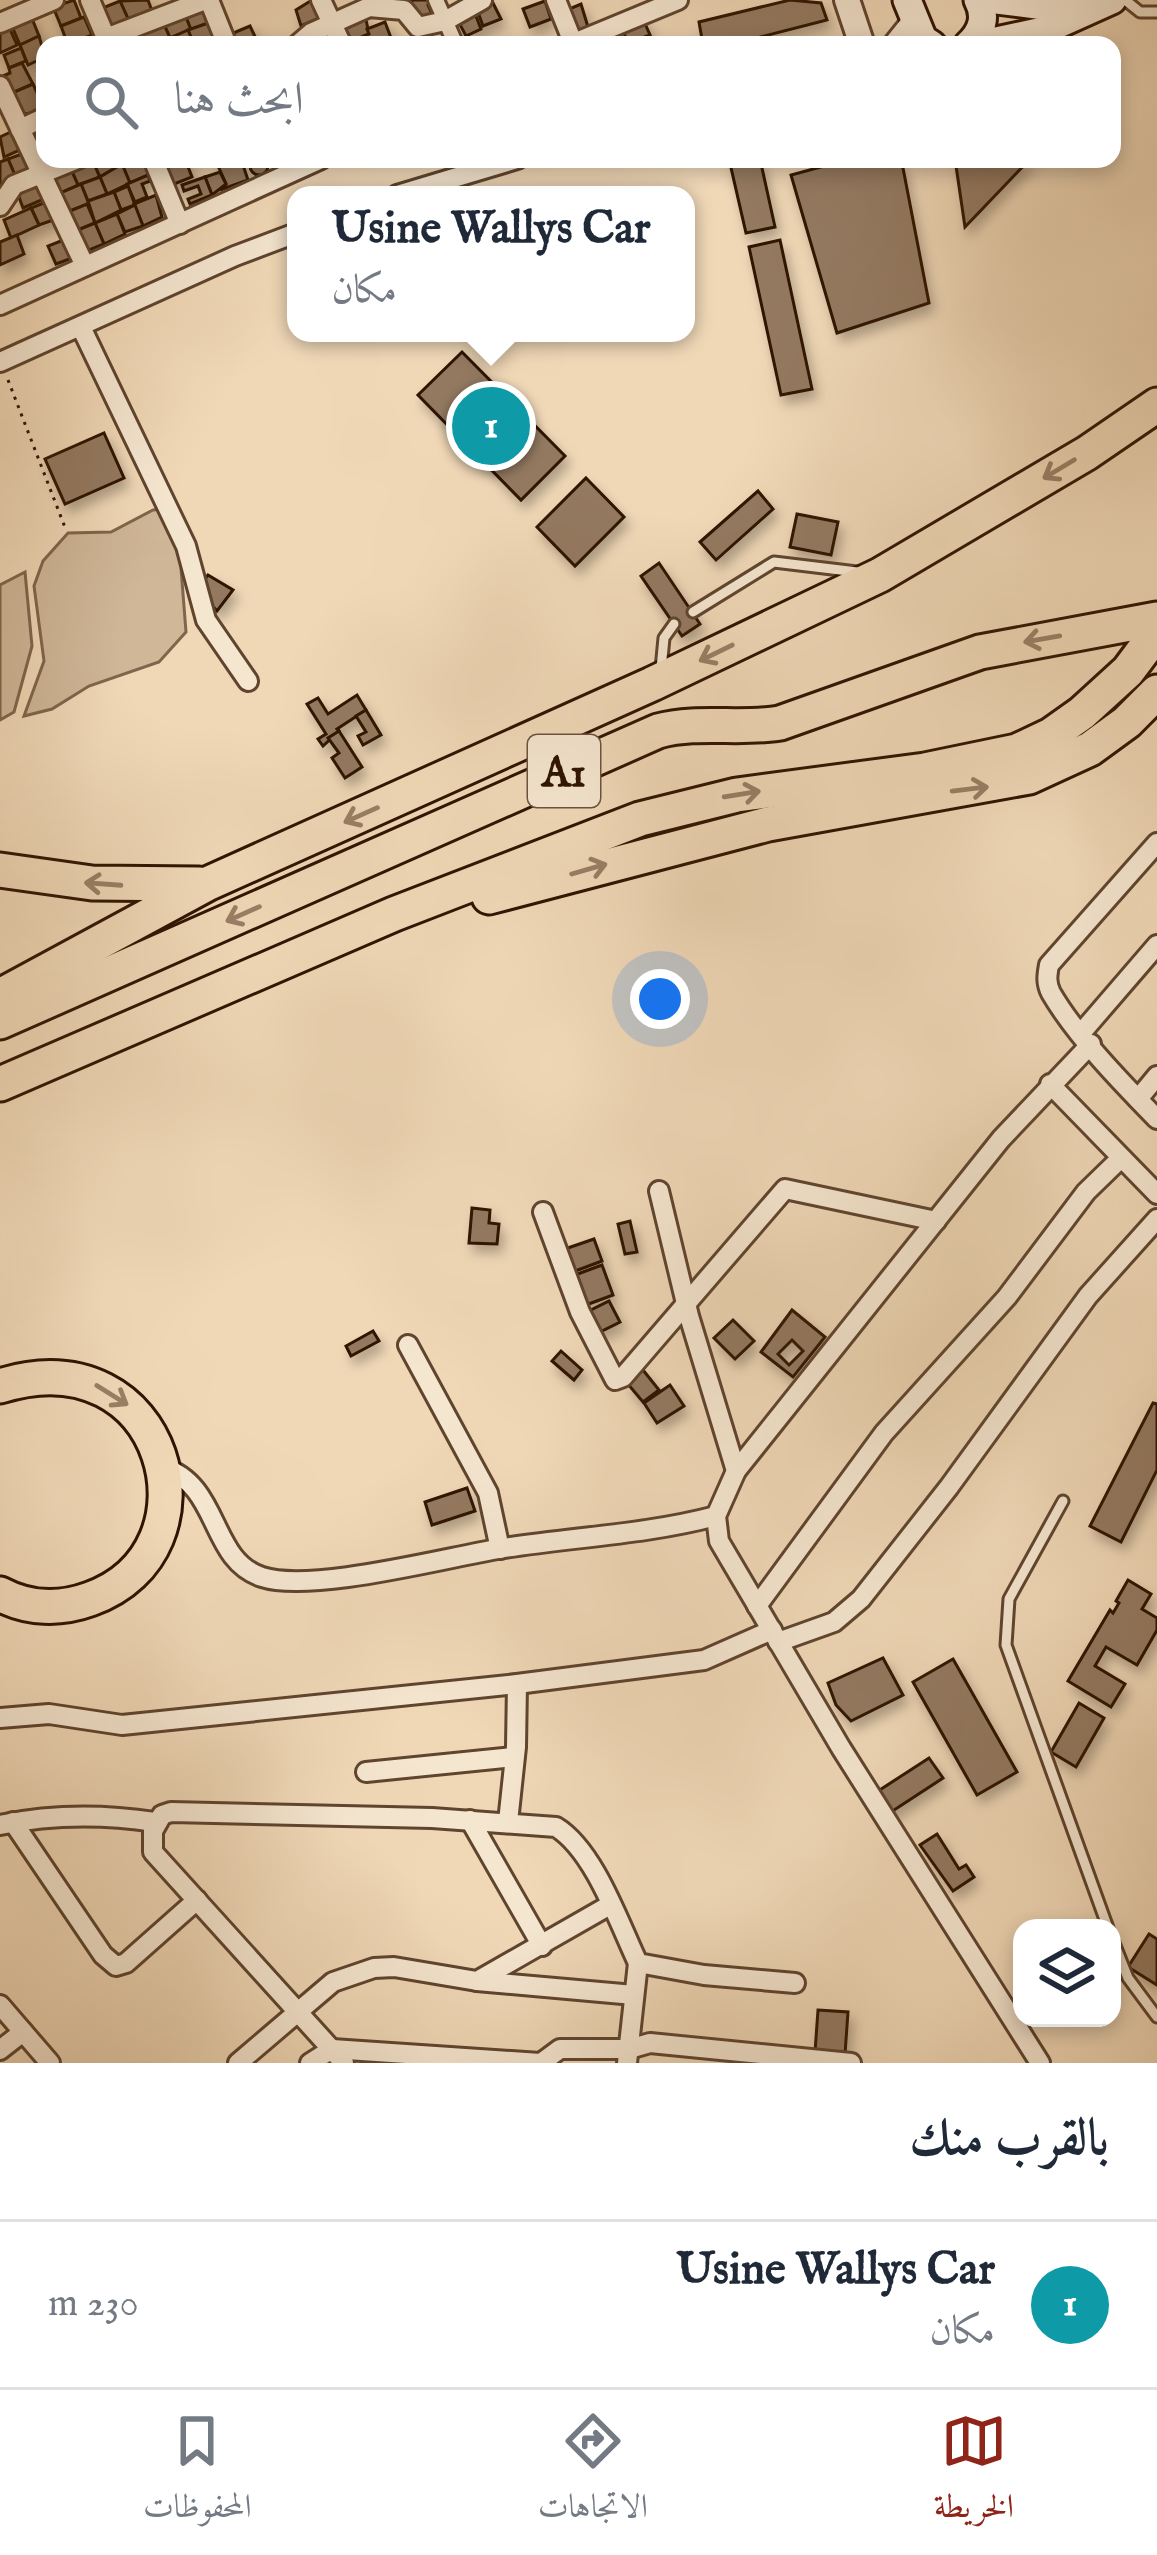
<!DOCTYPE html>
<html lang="ar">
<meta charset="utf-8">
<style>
body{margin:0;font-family:"IM FELL English",Amiri,serif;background:#f6f6f7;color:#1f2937;direction:rtl}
.controls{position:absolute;right:36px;bottom:36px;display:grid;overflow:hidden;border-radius:24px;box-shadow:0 6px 18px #0003}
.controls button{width:108px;height:108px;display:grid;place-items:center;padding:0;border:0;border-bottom:3px solid #e0e1e3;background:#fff;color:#1f2937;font:60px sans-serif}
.you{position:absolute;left:660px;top:999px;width:42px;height:42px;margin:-30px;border:9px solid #fff;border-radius:50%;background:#1a73e8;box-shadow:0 0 0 18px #1a73e833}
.badge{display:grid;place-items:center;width:78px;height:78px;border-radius:50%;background:#8f2418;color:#fff;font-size:39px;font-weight:700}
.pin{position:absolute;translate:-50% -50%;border:6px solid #fff;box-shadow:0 3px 12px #0006}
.popup{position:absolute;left:287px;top:186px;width:408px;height:156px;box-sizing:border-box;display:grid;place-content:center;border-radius:24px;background:#fff;filter:drop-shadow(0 3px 9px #0005);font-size:39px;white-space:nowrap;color:#747a83}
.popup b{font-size:45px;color:#1f2937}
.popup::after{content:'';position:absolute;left:50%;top:100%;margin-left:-24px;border:24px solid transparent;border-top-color:#fff}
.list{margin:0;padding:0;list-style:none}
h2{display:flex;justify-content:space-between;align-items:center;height:156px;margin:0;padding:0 48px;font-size:51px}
h2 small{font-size:39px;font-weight:400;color:#747a83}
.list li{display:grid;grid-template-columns:78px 1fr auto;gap:36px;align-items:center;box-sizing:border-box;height:168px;padding:0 48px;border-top:3px solid #e0e1e3}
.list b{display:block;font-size:45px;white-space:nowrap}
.list p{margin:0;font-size:39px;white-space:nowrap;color:#747a83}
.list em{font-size:39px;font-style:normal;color:#747a83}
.icon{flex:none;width:66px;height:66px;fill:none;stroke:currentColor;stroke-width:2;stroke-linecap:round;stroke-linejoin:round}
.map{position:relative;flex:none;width:1157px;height:2063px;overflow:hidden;direction:ltr}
.search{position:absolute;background:#fff;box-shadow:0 6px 18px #0003;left:36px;right:36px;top:36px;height:132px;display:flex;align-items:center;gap:30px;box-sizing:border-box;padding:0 42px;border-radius:24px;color:#747a83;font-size:45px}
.sheet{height:324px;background:#fff}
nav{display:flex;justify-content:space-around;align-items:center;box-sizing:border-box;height:168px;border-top:3px solid #e0e1e3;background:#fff;font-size:33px;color:#747a83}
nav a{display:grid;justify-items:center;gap:6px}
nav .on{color:#8f2418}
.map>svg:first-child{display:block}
</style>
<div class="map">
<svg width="1157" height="2063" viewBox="0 0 1157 2063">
<defs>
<filter id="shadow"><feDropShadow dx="4.5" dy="8" stdDeviation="6" flood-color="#0004"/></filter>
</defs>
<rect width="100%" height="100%" fill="#f0d8b7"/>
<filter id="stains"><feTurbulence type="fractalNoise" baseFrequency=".00167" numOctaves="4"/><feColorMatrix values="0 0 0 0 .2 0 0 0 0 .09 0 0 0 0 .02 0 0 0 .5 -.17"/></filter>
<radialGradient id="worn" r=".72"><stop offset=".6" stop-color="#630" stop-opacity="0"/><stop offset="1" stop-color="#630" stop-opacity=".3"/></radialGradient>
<g fill="#cfb798" stroke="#7f654c" stroke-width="3">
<polygon points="164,509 178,530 186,632 159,662 89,686 52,709 24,716 44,661 34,586 43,561 68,533 111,532 153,510"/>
<polygon points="25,572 32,646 14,712 0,720 0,585"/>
</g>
<g fill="#937960" stroke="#2f1301" stroke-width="3" fill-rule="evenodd" filter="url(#shadow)">
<polygon points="74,0 81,18 61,26 53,7"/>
<polygon points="148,0 152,11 129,21 120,1"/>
<polygon points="312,0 322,17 301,26 296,10"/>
<polygon points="414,0 433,0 428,5 432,14 415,22 408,3"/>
<polygon points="790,0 821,3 827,20 729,45 703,45 699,22"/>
<polygon points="120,1 129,21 108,29 100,9"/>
<polygon points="492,1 501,19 483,26 476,7"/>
<polygon points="545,1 551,19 530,27 523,9"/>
<polygon points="581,4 588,27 572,34 567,10"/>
<polygon points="204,5 211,22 191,30 184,12"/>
<polygon points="474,11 481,29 466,36 457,19"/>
<polygon points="184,12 191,30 170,38 162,20"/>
<polygon points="365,15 369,34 348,43 339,22"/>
<polygon points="31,16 39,36 20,45 11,24"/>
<polygon points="84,17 92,35 68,45 61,26"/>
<polygon points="642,17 650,35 628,43 621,26"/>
<polygon points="162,20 170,38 158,45 145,45 139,31"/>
<polygon points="211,22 217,39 194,45 188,30"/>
<polygon points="385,22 391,38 365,45 362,37 369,34 367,29"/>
<polygon points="8,25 17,45 0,53 0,29"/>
<polygon points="250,26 259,45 230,45 226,36"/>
<polygon points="188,30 194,45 170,45 168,39"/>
<polygon points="39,36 45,57 28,65 20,45"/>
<polygon points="21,48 26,61 9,68 4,55"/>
<polygon points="22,63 33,84 12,93 3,76 10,73 9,68"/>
<polygon points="33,84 42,103 34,113 21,114 12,93"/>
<polygon points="17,129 26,147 4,157 0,137"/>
<polygon points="30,151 40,171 17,180 8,159"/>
<circle cx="259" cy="166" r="9"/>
<polygon points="8,159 17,180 0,185 0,162"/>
<polygon points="84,159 92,159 100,177 78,185 69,165"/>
<polygon points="92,159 120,159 122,164 100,177"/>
<polygon points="134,159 148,159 153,173 130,183 122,164"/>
<polygon points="179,159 185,159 192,177 169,186 161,167"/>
<polygon points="215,159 241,159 248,180 223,189 226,184"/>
<polygon points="729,159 760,159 775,227 746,233"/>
<polygon points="850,159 894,159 903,168 929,303 837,333 791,175"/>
<polygon points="955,159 1030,159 965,227"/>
<polygon points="122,164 130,183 107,194 100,177"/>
<polygon points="69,165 78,185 56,195 48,175"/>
<polygon points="220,172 226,184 212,195 205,177"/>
<polygon points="148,175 150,181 142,184 147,197 135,202 127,184"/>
<polygon points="100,177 107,194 88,201 81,184"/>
<polygon points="205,177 212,195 190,204 188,199 201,194 198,186 184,191 182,185"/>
<polygon points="36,181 44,199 23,208 16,189"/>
<polygon points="81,184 89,204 67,212 60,193"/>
<polygon points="128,186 135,205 121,210 114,192"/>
<polygon points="114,192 121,210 95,223 88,201"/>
<polygon points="156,195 162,217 143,226 134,204"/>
<polygon points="51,200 59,218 39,225 31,208"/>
<polygon points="87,204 95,223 73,232 65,213"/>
<polygon points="135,205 143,226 125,232 117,214"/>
<polygon points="31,208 39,225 11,238 4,220"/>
<polygon points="117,214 125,234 104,244 95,223"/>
<polygon points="95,223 104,244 82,253 73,232"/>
<polygon points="17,235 24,254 0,265 0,242"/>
<polygon points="66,239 75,257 56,264 48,246"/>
<polygon points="780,240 812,389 781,395 749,247"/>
<polygon points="462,352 565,456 521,500 418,395"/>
<polygon points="104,433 124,478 65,504 45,459"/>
<polygon points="586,478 624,517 575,566 537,527"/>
<polygon points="758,491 773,509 716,560 700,542"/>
<polygon points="797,514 838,522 831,555 790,547"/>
<polygon points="659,563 700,624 682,636 641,576"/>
<polygon points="208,575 233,590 217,611 197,589"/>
<polygon points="357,695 366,710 337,729 339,731 323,746 318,739 326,734 307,704 318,698 328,714"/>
<polygon points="366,710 381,735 363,745 358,736 366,732 356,716"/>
<polygon points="339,731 362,767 345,778 332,758 339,753 328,738"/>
<polygon points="472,1208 490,1210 489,1223 499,1224 497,1244 469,1243"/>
<polygon points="630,1221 637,1252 625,1254 618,1224"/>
<polygon points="594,1239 602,1261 570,1273 562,1250"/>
<polygon points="602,1265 613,1295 586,1305 575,1275"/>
<polygon points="609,1301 620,1322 598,1333 587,1312"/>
<path d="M792,1310L825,1337L793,1377L761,1352ZM792,1340L803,1351L789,1365L778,1354Z"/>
<polygon points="733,1320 754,1341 735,1359 714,1338"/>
<polygon points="373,1331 379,1341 351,1356 346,1346"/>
<polygon points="561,1351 582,1370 574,1380 552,1361"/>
<polygon points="643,1370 659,1390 643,1402 627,1383"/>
<polygon points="670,1385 684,1406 657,1423 644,1403"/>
<polygon points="1153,1403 1157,1404 1157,1470 1121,1542 1090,1526"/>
<polygon points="467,1488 475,1511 432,1525 425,1502"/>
<polygon points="1128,1580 1151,1594 1142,1609 1157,1618 1157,1630 1137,1665 1106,1647 1095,1666 1125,1684 1111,1707 1068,1681 1110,1610 1113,1613 1119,1603 1116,1601"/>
<polygon points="883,1658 903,1695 851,1721 836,1705 828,1683"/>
<polygon points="953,1659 1017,1772 977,1795 913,1682"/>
<polygon points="1079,1703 1104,1718 1076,1767 1051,1752"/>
<polygon points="929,1758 943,1778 885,1816 872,1795"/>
<polygon points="937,1834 959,1869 966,1865 974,1877 953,1891 920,1845"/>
<polygon points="1149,1934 1157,1939 1157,1985 1128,1967"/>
<polygon points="818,2010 848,2012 845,2054 815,2052"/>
</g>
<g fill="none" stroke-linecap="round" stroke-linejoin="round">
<defs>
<g id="service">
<polyline points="1125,0 1140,12 1157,12"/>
<polyline points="693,612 774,562 857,572"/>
<polyline points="661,669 664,638 674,624"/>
<polyline points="1063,1501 1009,1599 1006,1645 1108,1928"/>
<polyline points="1112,1938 1128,1978 1157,2017"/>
</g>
<polyline id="pedestrian" points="436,0 456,45"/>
<g id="minor">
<polyline points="90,0 109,45"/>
<polyline points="209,0 227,45"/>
<polyline points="321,0 342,45"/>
<polyline points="556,0 574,45"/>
<polyline points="0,23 54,0"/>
<polyline points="106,38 205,0"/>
<polyline points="297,45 311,33 369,7 404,10 418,27 445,21 482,0"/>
<polyline points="569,45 678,0"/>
<polyline points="0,86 85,266"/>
<polyline points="20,129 45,117"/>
<polyline points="153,159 180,224"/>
<polyline points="397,195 517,159"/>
<polyline points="0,206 14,185 78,159"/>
<polyline points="0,305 321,159"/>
<polyline points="81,327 186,546 206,620 248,681"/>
<polyline points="0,362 235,256 296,233"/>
<path d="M1157,843L1049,965C1047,976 1046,983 1051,993C1076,1036 1122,1083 1157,1119"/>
<polyline points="1082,1032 1157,945"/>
<polyline points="1050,1084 1157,1194"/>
<polyline points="1138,1099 1157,1076"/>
<polyline points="659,1191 689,1316 736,1471"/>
<polyline points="543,1212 580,1312 615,1380 623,1377 785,1189 936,1221"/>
<polyline points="408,1345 488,1493 500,1549"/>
<path d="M162,1467C221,1485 209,1560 262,1577C311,1593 444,1558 498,1549C571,1537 644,1535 716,1516"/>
<polyline points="757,1606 884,1433 1007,1297 1086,1192 1121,1158"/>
<polyline points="778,1642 834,1622 861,1599 949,1487 1088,1296 1157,1219"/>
<polyline points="0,1718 49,1714 122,1725 517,1684 704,1660 772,1630"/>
<polyline points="366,1772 514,1757"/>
<polyline points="470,1820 542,1946"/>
<polyline points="13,1822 103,1955 116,1966 126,1963 197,1900"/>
<polyline points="508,1822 516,1747 517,1684"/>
<path d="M0,1825C52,1814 102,1814 155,1822"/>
<polyline points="477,1981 634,1995"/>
<polyline points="0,2005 50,2063"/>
<polyline points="0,2050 23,2032"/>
<polyline points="238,2063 333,1982 374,1968 394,1967 477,1981 610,1905"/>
<polyline points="310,2063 332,2049 540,2063"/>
<path d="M344,2063L153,1852V1831L162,1815L171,1812L432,1818L556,1827C594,1850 619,1923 638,1963L704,1975L795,1983"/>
<polyline points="541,2063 560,2049 629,2049 650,2043 851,2063"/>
<polyline points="627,2063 638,1963"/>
<polyline points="1040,2063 841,1748 719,1541 716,1516 736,1471 1001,1139 1091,1044"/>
</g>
<g id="tertiary">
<polyline points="847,0 862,45"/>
<polyline points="896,45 916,20"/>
</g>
<g id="secondary">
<polyline points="907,0 923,39 932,45"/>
<polyline points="997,0 1083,11"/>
<path d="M968,45C982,32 987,17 978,0"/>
<polyline points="978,45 1043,31 1112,0"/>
</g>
<g id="motorway">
<polyline points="0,870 92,883 199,884"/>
<polyline points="489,897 768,824 1029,777 1090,749 1127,722 1157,692"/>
<polyline points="0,996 207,884 652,684 880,575 1087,453 1157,405"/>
<path d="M0,1022L658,731C699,720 739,730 780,723L980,652L1157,619"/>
<polyline points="0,1084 394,914 640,819 737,795 925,770 1017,751 1051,735 1082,713 1128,671 1157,632"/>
<path d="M0,1386C168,1333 225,1551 90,1599C60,1610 28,1609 0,1594"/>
</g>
</defs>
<use href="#service" stroke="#5f442e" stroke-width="15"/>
<use href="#pedestrian" stroke="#5f442e" stroke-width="20"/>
<use href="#minor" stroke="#5f442e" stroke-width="24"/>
<use href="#tertiary" stroke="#5f442e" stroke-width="30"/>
<use href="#secondary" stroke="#2f1301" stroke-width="33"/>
<use href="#motorway" stroke="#2f1301" stroke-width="39"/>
<polyline stroke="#2f1301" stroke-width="3" stroke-dasharray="3 6" stroke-linecap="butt" points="8,380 66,530"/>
<use href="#service" stroke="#f5e6d0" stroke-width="9"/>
<use href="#pedestrian" stroke="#f5e6d0" stroke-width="14"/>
<use href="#minor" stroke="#f5e6d0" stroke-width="18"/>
<use href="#tertiary" stroke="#f5e6d0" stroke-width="24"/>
<use href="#secondary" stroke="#f5e6d0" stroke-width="27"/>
<use href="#motorway" stroke="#f0d8b7" stroke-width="33"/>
</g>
<defs><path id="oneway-shaft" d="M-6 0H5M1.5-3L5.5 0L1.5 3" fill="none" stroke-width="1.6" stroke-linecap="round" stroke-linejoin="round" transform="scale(3)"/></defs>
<g stroke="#997f65">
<use href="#oneway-shaft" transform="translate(1059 469) rotate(149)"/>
<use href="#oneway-shaft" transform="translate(1042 639) rotate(170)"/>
<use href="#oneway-shaft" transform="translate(716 653) rotate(154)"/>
<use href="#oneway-shaft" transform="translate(970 789) rotate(-7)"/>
<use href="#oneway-shaft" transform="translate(742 794) rotate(-9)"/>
<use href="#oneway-shaft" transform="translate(361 815) rotate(156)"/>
<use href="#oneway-shaft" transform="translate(589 869) rotate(-16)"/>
<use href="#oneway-shaft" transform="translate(103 884) rotate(-176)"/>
<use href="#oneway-shaft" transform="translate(243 914) rotate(156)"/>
<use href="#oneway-shaft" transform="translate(112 1395) rotate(32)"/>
</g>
<g text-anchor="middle" stroke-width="10" stroke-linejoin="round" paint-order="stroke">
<rect fill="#f5e6d0" stroke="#6a523f" stroke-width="3" x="528" y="735" width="72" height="72" rx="9"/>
<g font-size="42" font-weight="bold" fill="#2f1301">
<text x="564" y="786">A1</text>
</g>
</g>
<rect width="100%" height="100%" filter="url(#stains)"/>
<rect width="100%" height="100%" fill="url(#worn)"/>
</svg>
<div class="controls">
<button><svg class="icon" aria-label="layers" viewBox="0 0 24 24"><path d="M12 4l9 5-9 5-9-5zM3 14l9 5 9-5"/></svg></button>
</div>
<div class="you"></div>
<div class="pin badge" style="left:491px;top:426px;background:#0f9aa8">1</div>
<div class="popup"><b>Usine Wallys Car</b>مكان</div>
<div class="search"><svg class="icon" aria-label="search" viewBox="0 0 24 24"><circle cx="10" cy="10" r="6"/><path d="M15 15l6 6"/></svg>ابحث هنا</div>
</div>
<section class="sheet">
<h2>بالقرب منك<small></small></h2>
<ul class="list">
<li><span class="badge" style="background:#0f9aa8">1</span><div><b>Usine Wallys Car</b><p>مكان</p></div><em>230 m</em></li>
</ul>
</section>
<nav>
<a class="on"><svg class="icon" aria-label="map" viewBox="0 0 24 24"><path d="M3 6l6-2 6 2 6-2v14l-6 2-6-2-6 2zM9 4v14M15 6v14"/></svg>الخريطة</a>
<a><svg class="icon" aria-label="directions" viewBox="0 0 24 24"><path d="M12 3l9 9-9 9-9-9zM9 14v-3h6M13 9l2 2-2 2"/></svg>الاتجاهات</a>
<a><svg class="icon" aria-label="saved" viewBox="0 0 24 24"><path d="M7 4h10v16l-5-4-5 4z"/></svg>المحفوظات</a>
</nav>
